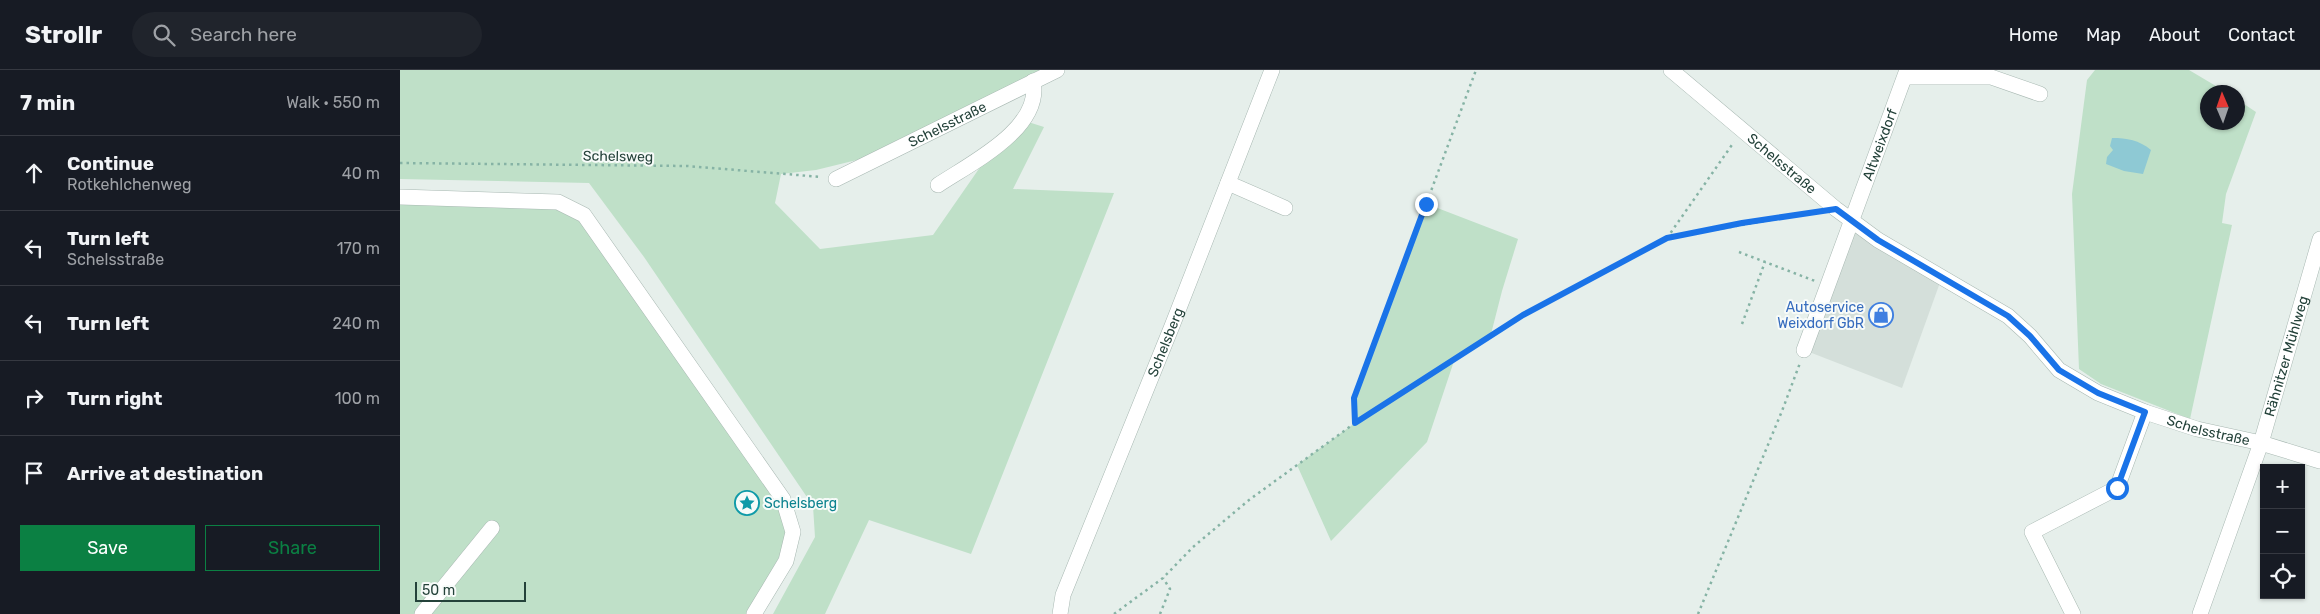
<!DOCTYPE html>
<meta charset="utf-8">
<style>
body{margin:0;font-family:Rubik,sans-serif;background:#20242c;color:#f1f3f6}
.controls{position:absolute;right:15px;bottom:15px;display:grid;overflow:hidden;border-radius:0px;box-shadow:0 1px 4px #0004}
.controls button{width:45px;height:45px;display:grid;place-items:center;padding:0;border:0;border-bottom:1px solid #363941;background:#171b24;color:#f1f3f6;font:25px sans-serif}
.compass{position:absolute;left:1800px;top:15px;width:45px;height:45px;border-radius:50%;background:#171b24;box-shadow:0 1px 4px #0004;rotate:358deg}
.scale{position:absolute;left:15px;bottom:12px;width:111px;box-sizing:border-box;padding-left:5px;border:2px solid #24423a;border-top:0;font-size:14px;line-height:18px;white-space:nowrap;color:#24423a;-webkit-text-stroke:4px #f7fbf9;paint-order:stroke}
.stop{position:absolute;width:15px;height:15px;margin:-11px;border:4px solid #1a73e8;border-radius:50%;background:#fff}
.stop.end{background:#1a73e8;border-color:#fff;box-shadow:0 1px 5px #0008}
.list{margin:0;padding:0;list-style:none}
h2{display:flex;justify-content:space-between;align-items:center;height:65px;margin:0;padding:0 20px;font-size:21px}
h2 small{font-size:16px;font-weight:400;color:#9ea1a6}
.list li{display:grid;grid-template-columns:32px 1fr auto;gap:15px;align-items:center;box-sizing:border-box;height:75px;padding:0 20px;border-top:1px solid #363941}
.list b{display:block;font-size:19px;white-space:nowrap}
.list p{margin:0;font-size:16px;white-space:nowrap;color:#9ea1a6}
.list em{font-size:16px;font-style:normal;color:#9ea1a6}
.actions{display:flex;gap:10px;padding:15px 20px}
.actions a{flex:1;padding:11px 0;border:1px solid #0b8043;border-radius:0px;text-align:center;font-size:18px;color:#0b8043}
.actions .main{background:#0b8043;color:#fff}
.icon{flex:none;width:28px;height:28px;fill:none;stroke:currentColor;stroke-width:2;stroke-linecap:round;stroke-linejoin:round}
.map{position:relative;flex:none;width:1920px;height:544px;overflow:hidden}
header{display:flex;align-items:center;gap:30px;box-sizing:border-box;height:70px;padding:0 25px;background:#171b24;border-bottom:1px solid #363941}
header strong{font-size:24px}
nav{display:flex;gap:28px;margin-inline-start:auto;font-size:18px}
.search{width:350px;height:45px;background:#20242c;display:flex;align-items:center;gap:12px;box-sizing:border-box;padding:0 18px;border-radius:28px;color:#9ea1a6;font-size:19px}
main{display:flex}
aside{flex:1;background:#171b24}
.map>svg:first-child{display:block}
</style>
<header>
<strong>Strollr</strong>
<div class="search"><svg class="icon" aria-label="search" viewBox="0 0 24 24"><circle cx="10" cy="10" r="6"/><path d="M15 15l6 6"/></svg>Search here</div>
<nav><a>Home</a><a>Map</a><a>About</a><a>Contact</a></nav>
</header>
<main>
<aside>
<h2>7 min<small>Walk · 550 m</small></h2>
<ul class="list">
<li><svg class="icon" aria-label="ahead" viewBox="0 0 24 24"><path d="M12 20V5M6 11l6-6 6 6"/></svg><div><b>Continue</b><p>Rotkehlchenweg</p></div><em>40 m</em></li>
<li><svg class="icon" aria-label="left" viewBox="0 0 24 24"><path d="M17 20v-9H6M10 6l-5 5 5 5"/></svg><div><b>Turn left</b><p>Schelsstraße</p></div><em>170 m</em></li>
<li><svg class="icon" aria-label="left" viewBox="0 0 24 24"><path d="M17 20v-9H6M10 6l-5 5 5 5"/></svg><div><b>Turn left</b></div><em>240 m</em></li>
<li><svg class="icon" aria-label="right" viewBox="0 0 24 24"><path d="M7 20v-9h11M14 6l5 5-5 5"/></svg><div><b>Turn right</b></div><em>100 m</em></li>
<li><svg class="icon" aria-label="arrive" viewBox="0 0 24 24"><path d="M6 21V4h12l-3 4 3 4H6"/></svg><div><b>Arrive at destination</b></div></li>
</ul>
<div class="actions"><a class="main">Save</a><a>Share</a></div>
</aside>
<div class="map">
<svg width="1920" height="544" viewBox="0 0 1920 544">
<rect width="100%" height="100%" fill="#e6efeb"/>
<polygon fill="#d4dfda" points="1453,151 1542,207 1502,318 1404,280"/>
<g fill="#bfe0c8">
<polygon points="0,0 645,0 465,88 416,100 381,104 375,133 420,179 533,165 592,80 625,51 644,57 613,119 714,123 571,484 469,450 425,544 373,544 415,467 413,436 244,187 189,113 0,109"/>
<polygon points="1695,0 1789,0 1826,22 1808,22 1808,52 1838,52 1838,30 1856,42 1826,124 1822,153 1832,155 1790,349 1701,314 1679,299 1672,124 1687,10"/>
<polygon points="0,131 143,134 180,147 379,430 388,472 346,544 0,544"/>
<polygon points="1027,134 1118,169 1102,221 1091,264 1055,288 1027,372 931,471 897,395 955,353 954,328"/>
</g>
<path fill="#8ec9d4" d="M1712,68C1727,68 1739,70 1751,80L1743,104L1724,101L1706,94L1707,87L1713,80L1710,76Z"/>
<g fill="none" stroke-linecap="round" stroke-linejoin="round">
<defs>
<g id="minor">
<path id="s1" d="M1271,0L1436,139L1478,170L1608,246L1630,266L1659,300L1698,323L1745,342L1797,359L1861,373L1920,391"/>
<polyline points="1506,7 1591,7 1640,24"/>
<path id="s2" d="M436,109L657,0"/>
<polyline points="828,113 885,138"/>
<path d="M538,115C571,93 643,58 633,11"/>
<polyline points="0,127 158,132 184,145 383,429 393,462 386,491 354,544"/>
<path id="s3" d="M1404,280L1507,0"/>
<polyline points="22,544 92,458"/>
<path id="s4" d="M660,544L663,525L772,256L872,0"/>
<polyline points="1673,544 1632,462 1717,418 1745,342"/>
<path id="s5" d="M1800,544L1861,373L1920,169"/>
</g>
</defs>
<use href="#minor" stroke="#a8b8b2" stroke-width="16"/>
<g stroke="#86b3a5" stroke-width="2.5" stroke-dasharray="2.5 4" stroke-linecap="butt">
<polyline points="0,93 287,96 422,107"/>
<polyline points="1267,168 1334,72"/>
<polyline points="1339,182 1415,211"/>
<polyline points="1342,254 1365,192"/>
<polyline points="955,353 954,328 1076,0"/>
<polyline points="714,544 763,508 793,477 849,430 955,353 1123,245 1267,168 1417,142"/>
<polyline points="760,544 770,519 763,508"/>
<polyline points="1298,544 1382,341 1400,293"/>
</g>
<use href="#minor" stroke="#fff" stroke-width="15"/>
</g>
<g fill="none" stroke-linecap="round" stroke-linejoin="round">
<polyline stroke="#1a73e8" stroke-width="6" points="1026,134 954,328 955,353 1123,245 1267,168 1342,153 1436,139 1478,170 1608,246 1630,266 1659,300 1698,323 1745,342 1717,418"/>
</g>
<defs>
<symbol id="shop-ring" viewBox="-11 -11 22 22"><circle r="9.5" fill="#f7fbf9" stroke="#3f7fe0" stroke-width="1.5"/><path d="M-5-2.5h2.3a2.7 3.5 0 0 1 5.4 0H5L5.5 6h-11ZM-1.5-2.5h3a1.5 2.3 0 0 0-3 0Z" fill="#3f7fe0"/></symbol>
<symbol id="sight-ring" viewBox="-11 -11 22 22"><circle r="9.5" fill="#f7fbf9" stroke="#0f9aa8" stroke-width="1.5"/><path d="M0-6L1.8-2.2L6-1.7L2.9 1.2L3.7 5.4L0 3.3L-3.7 5.4L-2.9 1.2L-6-1.7L-1.8-2.2Z" fill="#0f9aa8"/></symbol>
</defs>
<g fill-rule="evenodd">
<use href="#shop-ring" x="1467" y="231" width="28" height="28"/>
<use href="#sight-ring" x="333" y="419" width="28" height="28"/>
</g>
<g text-anchor="middle" stroke-width="4" stroke-linejoin="round" paint-order="stroke">
<g font-size="14" fill="#24423a" stroke="#f7fbf9">
<text dy="5" stroke="none"><textPath href="#s2" startOffset="124">Schelsstraße</textPath></text>
<text dy="5" stroke="none"><textPath href="#s3" startOffset="219">Altweixdorf</textPath></text>
<text transform="translate(218 86) rotate(1)" y="5">Schelsweg</text>
<text dy="5" stroke="none"><textPath href="#s1" startOffset="145">Schelsstraße</textPath></text>
<text dy="5" stroke="none"><textPath href="#s4" startOffset="292">Schelsberg</textPath></text>
<text dy="5" stroke="none"><textPath href="#s5" startOffset="272">Rähnitzer Mühlweg</textPath></text>
<text dy="5" stroke="none"><textPath href="#s1" startOffset="655">Schelsstraße</textPath></text>
</g>
<g font-size="14" fill="#366cbe" stroke="#f7fbf9" text-anchor="end">
<text x="1464" y="242">Autoservice<tspan x="1464" dy="16">Weixdorf GbR</tspan></text>
</g>
<g font-size="14" fill="#0d838f" stroke="#f7fbf9" text-anchor="start">
<text x="364" y="438">Schelsberg</text>
</g>
</g>
</svg>
<div class="controls">
<button>+</button>
<button>−</button>
<button><svg class="icon" aria-label="locate" viewBox="0 0 24 24"><circle cx="12" cy="12" r="6"/><path d="M12 2v4M12 18v4M2 12h4M18 12h4"/></svg></button>
</div>
<svg class="compass" viewBox="-18 -18 36 36"><path d="M0-13l5 13h-10z" fill="#e53935"/><path d="M0 13l5-13h-10z" fill="#9ea1a6"/></svg>
<div class="scale">50 m</div>
<div class="stop" style="left:1717px;top:418px"></div>
<div class="stop end" style="left:1026px;top:134px"></div>
</div>
</main>
